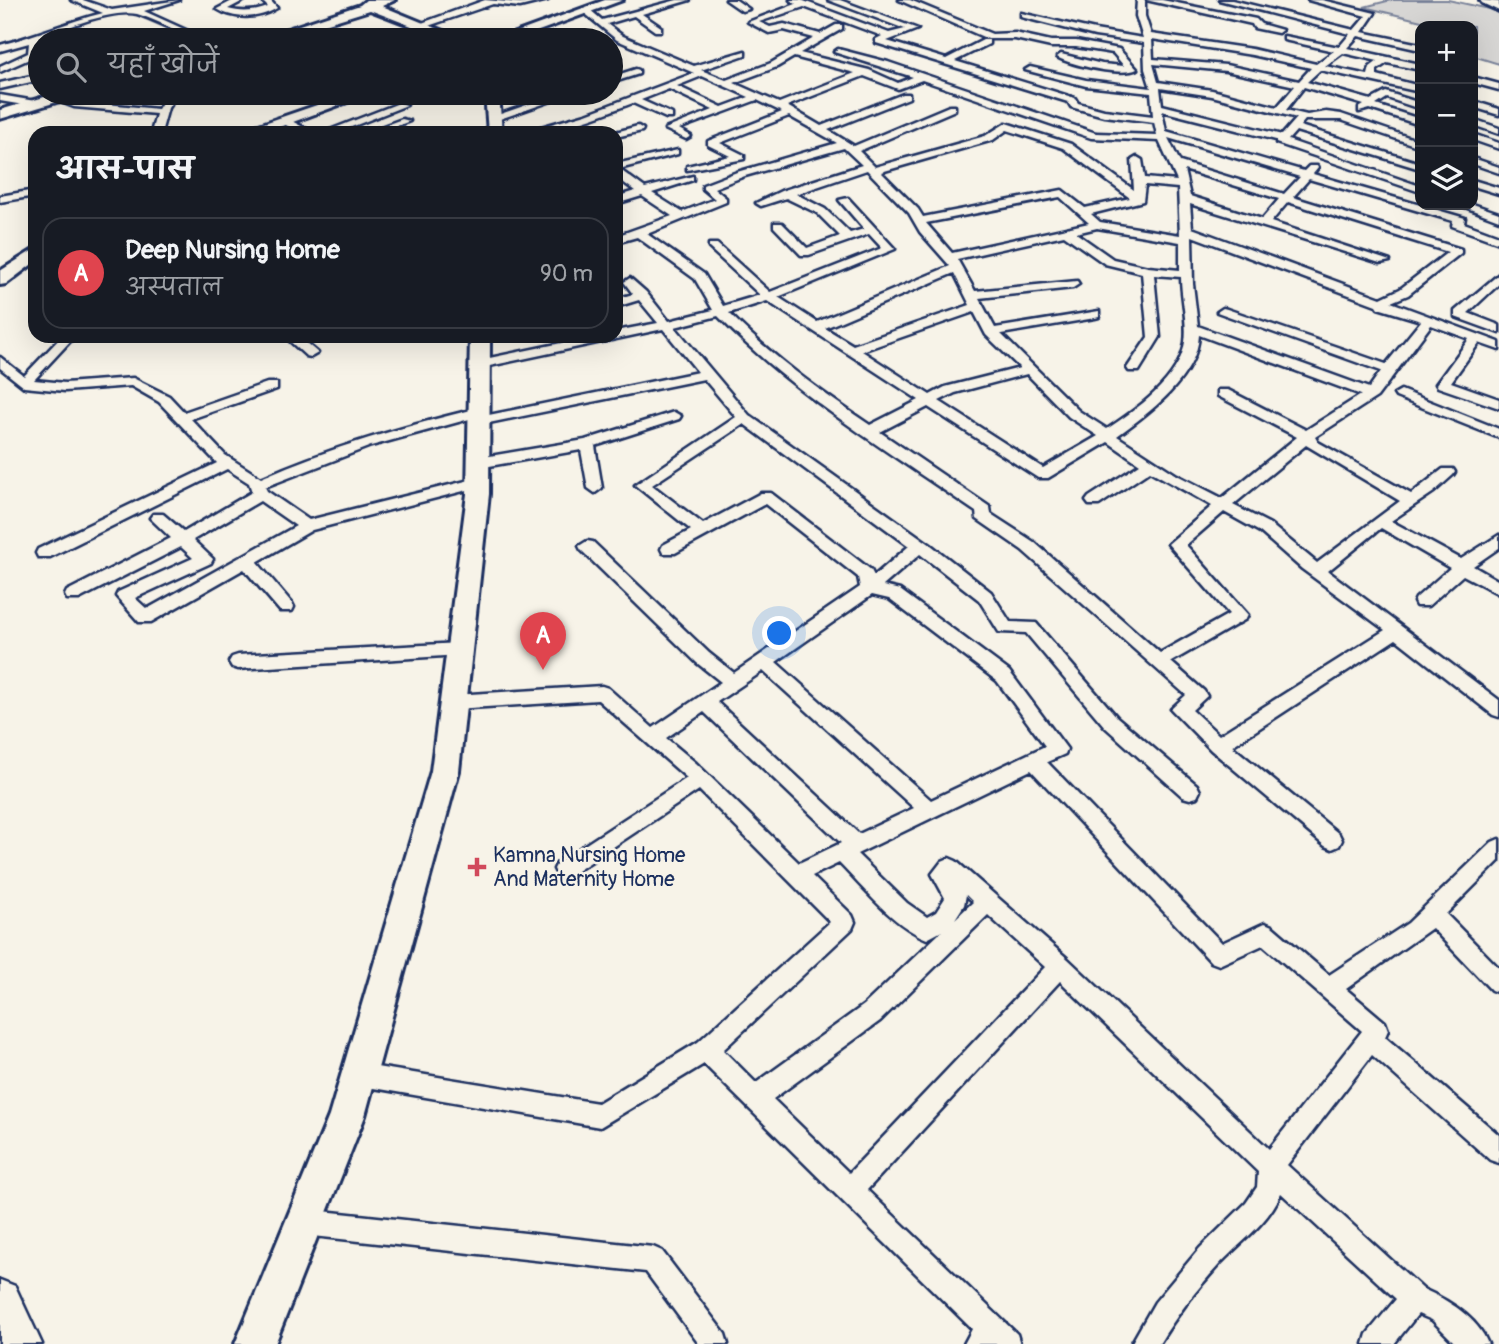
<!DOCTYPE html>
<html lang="hi">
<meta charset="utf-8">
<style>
body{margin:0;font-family:Pangolin,"Playpen Sans Deva",sans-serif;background:#242831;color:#f1f3f6}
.controls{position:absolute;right:21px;top:21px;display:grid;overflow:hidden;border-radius:14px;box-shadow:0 7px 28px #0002}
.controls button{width:63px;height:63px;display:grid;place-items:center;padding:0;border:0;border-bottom:2px solid #363941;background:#171b24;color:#f1f3f6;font:35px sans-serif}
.you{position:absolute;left:780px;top:634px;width:24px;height:24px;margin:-18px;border:5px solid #fff;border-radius:50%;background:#1a73e8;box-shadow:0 0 0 10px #1a73e833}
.badge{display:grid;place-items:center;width:46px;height:46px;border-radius:50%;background:#d1495b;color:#fff;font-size:23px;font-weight:700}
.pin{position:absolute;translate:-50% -58px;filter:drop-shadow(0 2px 4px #0008)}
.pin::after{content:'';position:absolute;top:37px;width:24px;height:21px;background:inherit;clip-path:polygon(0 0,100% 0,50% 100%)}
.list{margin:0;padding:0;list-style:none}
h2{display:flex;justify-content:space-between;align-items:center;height:91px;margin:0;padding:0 28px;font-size:30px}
h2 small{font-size:23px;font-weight:400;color:#9ea1a6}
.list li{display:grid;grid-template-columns:46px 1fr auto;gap:21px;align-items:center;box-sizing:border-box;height:112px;margin:0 14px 14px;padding:0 14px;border:2px solid #363941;border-radius:21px}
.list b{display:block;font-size:26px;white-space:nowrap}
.list p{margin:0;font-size:23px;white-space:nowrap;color:#9ea1a6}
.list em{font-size:23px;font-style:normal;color:#9ea1a6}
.icon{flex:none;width:38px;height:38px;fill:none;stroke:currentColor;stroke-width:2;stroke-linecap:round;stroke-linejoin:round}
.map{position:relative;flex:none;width:1499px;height:1344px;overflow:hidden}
.search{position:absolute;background:#171b24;box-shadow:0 7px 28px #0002;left:28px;top:28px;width:595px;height:77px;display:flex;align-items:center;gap:18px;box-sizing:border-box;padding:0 24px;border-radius:38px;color:#9ea1a6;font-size:26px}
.panel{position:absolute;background:#171b24;box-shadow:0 7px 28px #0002;left:28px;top:126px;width:595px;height:217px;border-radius:21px}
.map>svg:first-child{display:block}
</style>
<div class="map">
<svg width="1499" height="1344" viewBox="0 0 1499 1344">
<rect width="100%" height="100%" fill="#f7f3e8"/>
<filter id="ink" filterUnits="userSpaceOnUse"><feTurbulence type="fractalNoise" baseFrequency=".0143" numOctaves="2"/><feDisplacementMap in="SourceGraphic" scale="14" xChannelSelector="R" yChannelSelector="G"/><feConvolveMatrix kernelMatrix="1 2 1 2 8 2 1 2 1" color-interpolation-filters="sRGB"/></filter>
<g filter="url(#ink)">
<polygon fill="#d7d6d4" stroke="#798299" stroke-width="2" points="1391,0 1448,0 1499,11 1499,64 1473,56 1473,26 1442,26 1364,7"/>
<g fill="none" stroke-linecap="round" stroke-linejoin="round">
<g stroke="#727c95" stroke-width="3.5">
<polyline points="140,16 196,40"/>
<polyline points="315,93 331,100"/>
</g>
<defs>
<g id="street">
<path d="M71,0H83L112,10L179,0L144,11L208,40H197C178,32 157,20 137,14C114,9 50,30 35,46L36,56L0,72V66L28,53L29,43L0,51V45C35,36 67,22 103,13Z"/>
<path d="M234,0H245L228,9C242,13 254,12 268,7L263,2L265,0H270L277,8C260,19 234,20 217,9Z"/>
<polygon points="485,0 520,3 548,0 520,7 493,4 387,40 375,40"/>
<path d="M677,0H690L642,14L661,27V31H655L634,16L607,24L623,36L694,66L745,51V55L701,70L726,80L771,63L814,38L784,30L769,33L748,22L796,4L790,0H801L889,33L905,29L828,0H840L918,29L887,41L946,59L983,40H989V44L955,61L1075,98L1078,103L1104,110L1153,116L1151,93L1086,86L1025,70L1030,67L1086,80L1151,88L1145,69L1144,43L1095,36L1021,17V13L1095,30L1143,38L1136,16L1137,0H1145V16L1151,34L1252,49L1316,64L1334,51L1284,40V36L1339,47L1350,34L1219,0H1232L1354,30L1366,16L1308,0H1322L1375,13L1362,32L1420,44V50L1358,36L1347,48L1420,64V70L1387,63L1377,70V75L1420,86V92L1320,70L1307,82L1371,100L1386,92L1420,103V109L1387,98L1376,105L1420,119V125L1370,109L1359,112V108L1364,105L1304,87L1286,110L1307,115L1326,112L1341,114L1420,141V147L1341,120H1305L1300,126L1420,163V169L1296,131L1288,140L1420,186V192L1276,143V140L1162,111L1166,131L1304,171L1309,166H1317L1318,168L1313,174L1465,218L1464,223L1499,236V243L1452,226L1453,221L1309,179L1293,197L1461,249V253L1408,295L1391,302L1499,342V350L1479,343L1451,382L1499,399V408L1438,387L1436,384L1469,339L1431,325L1377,397L1315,437L1318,442L1411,494L1443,469H1453L1455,472L1453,475L1434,492L1391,521L1461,559L1499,535V548L1473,566L1499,581V594L1463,575L1428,606H1416L1414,602L1416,598L1450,568L1381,528L1328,571L1499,700V717L1493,715L1396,639L1232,746L1339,834L1342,840L1339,846L1332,849L1325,846L1211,750L1171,709L1186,695L1022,550L977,519L976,512C888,451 793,394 718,316L675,327L749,415L931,545L991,592L1010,622L1036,623L1117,717L1197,785L1200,791L1197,797L1190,799L1183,797L1105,727L1026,633L999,632L979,600L920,554L883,586L900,590L1009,671L1067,749L1065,754L1047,762L1222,943L1265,923L1272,926L1329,975L1408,923L1492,842L1499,839V861L1446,914L1499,968V993L1491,990L1432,928L1346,989L1385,1022L1388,1030L1385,1037L1499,1135V1163L1490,1160L1372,1055L1287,1165L1423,1289C1448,1300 1478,1318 1488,1344H1456L1432,1320L1418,1314L1394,1344H1364L1367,1334L1396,1299L1281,1193C1268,1224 1239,1243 1218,1266C1196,1290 1176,1316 1159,1344H1131L1155,1302L1200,1248L1246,1203L1257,1187L1258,1172L1060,981L867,1190L1017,1334L1020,1344H964L972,1329L704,1064L600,1127L350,1084L346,1076L350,1068L358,1064L598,1103L698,1042L830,922L699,790L571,875L564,878L557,875L554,869L557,863L687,778L598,700L454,709L448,707L445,702L448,697L454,695L602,686L608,688L653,728L721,682L697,663L581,550L579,546L587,541L593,542L709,653L734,673L860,587L858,577L765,504L675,553H663L661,549L663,545L691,530L635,485L736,417L704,379L479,425L472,421L479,417L698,372L663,329L480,368L473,364L480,360L595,336H616V331L658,323L639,300L616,307V299L633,294L624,282L630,278L646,292L669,321L713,310L695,279L637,237L616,243V236L672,216L642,196L616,204V197L635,191L616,177V164L678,150V154L619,169L645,188L693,176V180L652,193L682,212L715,199L703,189V185L737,172L837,143L789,116L720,143L744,155V159L687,170V166L730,156L708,145V141L782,112L757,100L679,129L691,136L686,139L665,129L713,110L669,89L641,100L672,114V118H666L633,103C597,116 558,133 520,133L586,114L694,73L617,40L582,11L589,9L602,20ZM804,7L882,36L876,39V43L1068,102L1071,107L1104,116L1154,122L1157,135L1096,133L888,62L838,49L834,52L913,77L898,83L869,70L800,53L842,29V25H836L820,34L784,24L770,27L759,22ZM1152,39L1252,55L1311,68L1299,81L1226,65L1153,59ZM1343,53L1378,61L1370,67L1368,75L1325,66ZM794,57L855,73L779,103L734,83L777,67ZM1153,64L1226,71L1295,86L1277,107L1212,90L1158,82ZM702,76L749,97L722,107L677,86ZM864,76L898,89L922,80L1091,138L1159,141L1177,181L1145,178L1142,160L1137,157L1132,160L1134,190L1071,144L1006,123L985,136L875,167L859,151L955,110V106H949L854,146L828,130L909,98V94H903L821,126L787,106ZM1160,88L1212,96L1297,118L1282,135L1162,105ZM1007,130L1063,148L1130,198L1085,208L1062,190L923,217L918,209L881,172L993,140ZM1168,138L1300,177L1284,194L1180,162ZM844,148L862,165L781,191L756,203L761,206L786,198L817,213L840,236L807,248L782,223H774V227L801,255H809L869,234L882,248L770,292L717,244H709V248L760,295L723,306L704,274L647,234L726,202V198L714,188L745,176ZM867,170L909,213L920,232L950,266L817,322L778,297L895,249L848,198L839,200L864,229L850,233L825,209L796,194ZM1184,170L1279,199L1262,219L1190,196ZM1145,185L1178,188L1180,235L1100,222L1091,214L1143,201ZM1060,197L1089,223L952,253L926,223ZM1288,202L1448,252L1400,289L1381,298L1192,228L1190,204L1380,263L1390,261L1271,222ZM1097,228L1180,242V270L1148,267L1113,259L1076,233ZM1064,235L1105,264L1142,273L1148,337L1127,368L1129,371H1139L1160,337L1154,275L1181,277C1181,298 1188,321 1185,342C1180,379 1136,410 1107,429L1079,411L1001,334L1095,318L1099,317V311L995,328L979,298L1073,288L1079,284L1077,281L975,291L957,259ZM1192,236L1376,305L1378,308L1421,321L1386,364L1227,309L1223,308L1217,312L1381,371L1369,388L1198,326L1193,284ZM954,273L970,305L853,345L825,328ZM767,301L919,400L870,425C820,391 771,356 729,313ZM974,312L986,335L1020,368L945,387L930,395L862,351ZM1199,335L1361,395L1306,430L1228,390H1218V396L1297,437L1222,498L1177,475L1117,436C1149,413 1197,378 1199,335ZM1027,374L1069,417L1098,436L1043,468L939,401L955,393ZM928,407L1038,478H1048L1108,442L1140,464L1089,497L1086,501L1089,505H1099L1150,471L1212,506L1168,544L1229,614L1160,653L1034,542L991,514L990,507L880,432ZM744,424L909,546L874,576L871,570L771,493H761L703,524L652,485ZM1306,445L1400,501L1317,563L1270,524L1233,505ZM1224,512L1260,532L1302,569L1385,630L1219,735L1192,710L1207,696L1204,691L1171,662L1246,619L1248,615L1186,545ZM872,595L889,599L997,681L1045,746L931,800L776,662ZM763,671L914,808L859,834L717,702ZM704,712L841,843L799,863L696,763L666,738ZM1031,770L1211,962L1219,965L1263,945L1362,1031L1269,1149L1068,959L956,861L949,858L942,861L932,874L945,898L936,912L927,917L907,903L857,854ZM839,863C865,889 892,925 927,939L942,931L864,1005L756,1083L723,1050L852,929L855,922L852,915L812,876ZM966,895L973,902L955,919L964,905ZM988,915L1045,967L849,1173L773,1099L880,1021Z"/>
<polygon points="726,0 736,0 749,9 742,11"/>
<path d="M899,0H910L992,34L1015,33L1051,41H1076L1119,49L1137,69C1123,77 1071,65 1057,57L1061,54L1102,64L1124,66L1113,53L1076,47H1051L1015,39H988Z"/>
<polygon points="1146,0 1162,0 1256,19 1261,24 1282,30 1278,33 1254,28 1252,24"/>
<polygon points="299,26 305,26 330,40 320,40 299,30"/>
<polygon points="359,35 370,40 347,40 348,38"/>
<polygon points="636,69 639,70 639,74 611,83 611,77"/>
<polygon points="40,74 40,80 0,89 0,83"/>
<polygon points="1473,77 1499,84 1499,90 1473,83"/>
<polygon points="168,93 178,93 168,108 161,133 151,133 156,114 74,107 50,98 55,95 75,101 158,109"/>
<polygon points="316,93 328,93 346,102 338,104"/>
<polygon points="561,93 575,93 497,120 489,118"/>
<polygon points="0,95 35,101 40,104 35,107 0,101"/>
<polygon points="1473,101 1499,109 1499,115 1473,107"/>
<polygon points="399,103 407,105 336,133 322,133"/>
<polygon points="282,119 288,119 314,133 301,133 282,123"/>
<polygon points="402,119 410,121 379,133 364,133"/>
<polygon points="1473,119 1499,128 1499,134 1473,125"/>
<polygon points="638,126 643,129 642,131 616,137 616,133 612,133"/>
<polygon points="1473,134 1499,143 1499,149 1473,140"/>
<polygon points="1473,158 1499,167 1499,173 1473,164"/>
<polygon points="1473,180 1499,188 1499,194 1473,186"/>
<polygon points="35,190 35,196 0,202 0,196"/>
<polygon points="1473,204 1499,213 1499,220 1459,205"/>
<polygon points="1499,274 1499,284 1468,313 1499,325 1499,333 1455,317 1455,311"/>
<path d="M62,336H75L34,380L65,383L133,378L169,396L184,412L267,383H277V389L191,419L225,455L261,478C331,447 405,426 479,408L486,412L484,415L371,446L265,487L267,491L309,520L478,478L485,483L483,486L312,530L257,562L292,603L294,607L292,611H280L244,569L151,622H139L116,596L118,592L193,558L181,547L79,599H67L65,595L67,591L171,538L150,518L153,514H163L184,532L252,492L249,483L227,469L50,557H38L36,553L38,549L217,463L159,402L131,386L65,391L24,387L0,368V357L24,376ZM260,501L296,526L147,609L135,598L211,563L213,559L193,540Z"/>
<polygon points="284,336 298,336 318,353 311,357 306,356"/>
<polygon points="1401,390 1499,429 1499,438 1396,397 1394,394"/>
<polygon points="674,412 681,416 679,419 595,446 602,488 595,493 588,488 581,450 478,468 471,463 478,458 585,440"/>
<polygon points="460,643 466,644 469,649 466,654 460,655 238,669 232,667 229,662 232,657 238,655"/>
<polygon points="304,1209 653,1247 662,1251 725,1334 728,1344 699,1344 646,1272 304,1235 295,1231 291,1222 295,1213"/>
</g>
<g id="secondary">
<polygon points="366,0 395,0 382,6 465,40 448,40 370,10 273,40 254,40 360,5"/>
<polygon points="605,0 623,0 514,40 496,40"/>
<polygon points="1480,0 1499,2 1499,11 1482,3"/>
<polygon points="58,93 79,93 77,96 0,119 0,110"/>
<polygon points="352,93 372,93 263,133 242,133 244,130"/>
<polygon points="485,93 499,93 502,133 488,133"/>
<polygon points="35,249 35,262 6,284 0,285 0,271"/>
<polygon points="470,336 490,336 489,494 459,771 365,1116 275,1344 235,1344 329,1116 431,771 467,494"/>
</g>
<polygon id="primary" points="0,1280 15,1286 42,1344 0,1344"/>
</defs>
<use href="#street" stroke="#1b2f5e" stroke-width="5"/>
<use href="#secondary" stroke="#1b2f5e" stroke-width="6"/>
<use href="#primary" stroke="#1b2f5e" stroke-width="5"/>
<use href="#street" fill="#f7f3e8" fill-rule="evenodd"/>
<use href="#secondary" fill="#f7f3e8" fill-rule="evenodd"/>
<use href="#primary" fill="#f7f3e8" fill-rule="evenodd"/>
</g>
</g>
<path fill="#d1495b" stroke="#f7f3e8" stroke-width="2.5" d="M473.5 856.5h7v7h7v7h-7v7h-7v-7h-7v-7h7z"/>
<g text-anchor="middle" stroke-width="5" stroke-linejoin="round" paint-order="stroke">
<g font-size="21" fill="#1b2f5e" stroke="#f7f3e8" text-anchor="start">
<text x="493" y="862">Kamna Nursing Home<tspan x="493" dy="24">And Maternity Home</tspan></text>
</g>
</g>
</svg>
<div class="controls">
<button>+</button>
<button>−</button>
<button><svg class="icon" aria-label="layers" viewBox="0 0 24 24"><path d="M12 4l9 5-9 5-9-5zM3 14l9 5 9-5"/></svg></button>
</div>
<div class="you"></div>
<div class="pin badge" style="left:543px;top:670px;background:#e0444e">A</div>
<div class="search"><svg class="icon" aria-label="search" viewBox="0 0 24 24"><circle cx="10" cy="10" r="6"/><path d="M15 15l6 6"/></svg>यहाँ खोजें</div>
<section class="panel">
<h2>आस-पास<small></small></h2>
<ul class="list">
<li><span class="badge" style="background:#e0444e">A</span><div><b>Deep Nursing Home</b><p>अस्पताल</p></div><em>90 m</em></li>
</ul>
</section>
</div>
